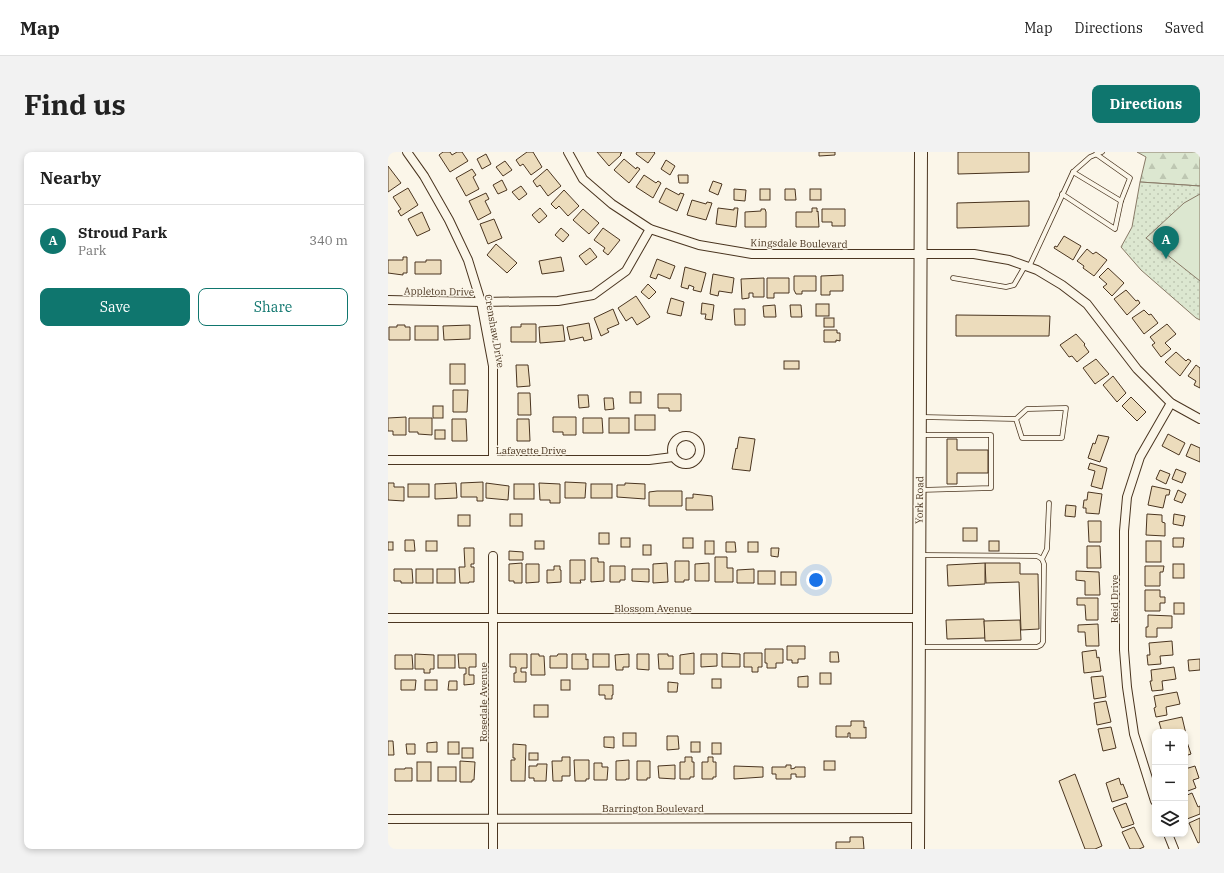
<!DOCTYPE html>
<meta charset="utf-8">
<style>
body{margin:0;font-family:"IBM Plex Serif",serif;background:#f2f2f2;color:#222}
.controls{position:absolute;right:12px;bottom:12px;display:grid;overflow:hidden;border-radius:8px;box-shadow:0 2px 6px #0003}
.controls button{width:36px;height:36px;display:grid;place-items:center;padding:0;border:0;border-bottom:1px solid #e0e0e0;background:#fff;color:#222;font:20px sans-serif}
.you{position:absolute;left:428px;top:428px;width:14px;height:14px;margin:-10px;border:3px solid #fff;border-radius:50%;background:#1a73e8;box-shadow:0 0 0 6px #1a73e833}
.badge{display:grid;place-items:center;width:26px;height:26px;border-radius:50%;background:#0f766e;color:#fff;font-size:13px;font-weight:700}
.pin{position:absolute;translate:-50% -33px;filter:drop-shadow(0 1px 2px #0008)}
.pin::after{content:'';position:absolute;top:21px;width:14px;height:12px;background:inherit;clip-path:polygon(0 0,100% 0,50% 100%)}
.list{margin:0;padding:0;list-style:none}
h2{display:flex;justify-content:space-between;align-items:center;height:52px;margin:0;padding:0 16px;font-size:17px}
h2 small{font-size:13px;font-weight:400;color:#767676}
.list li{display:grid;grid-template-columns:26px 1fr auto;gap:12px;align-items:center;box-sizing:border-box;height:72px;padding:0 16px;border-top:1px solid #e0e0e0}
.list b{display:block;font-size:15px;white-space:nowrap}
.list p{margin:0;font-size:13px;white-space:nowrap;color:#767676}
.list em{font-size:13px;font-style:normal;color:#767676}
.actions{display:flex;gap:8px;padding:12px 16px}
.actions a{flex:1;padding:9px 0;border:1px solid #0f766e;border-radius:8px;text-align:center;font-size:14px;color:#0f766e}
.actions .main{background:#0f766e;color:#fff}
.icon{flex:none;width:22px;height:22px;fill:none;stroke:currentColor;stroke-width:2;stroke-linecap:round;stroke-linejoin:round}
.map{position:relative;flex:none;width:812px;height:697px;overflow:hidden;border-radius:8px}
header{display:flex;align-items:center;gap:24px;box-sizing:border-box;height:56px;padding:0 20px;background:#fff;border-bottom:1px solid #e0e0e0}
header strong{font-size:19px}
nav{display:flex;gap:22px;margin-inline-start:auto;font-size:14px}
.intro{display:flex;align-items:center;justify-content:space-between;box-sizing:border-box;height:96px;padding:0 24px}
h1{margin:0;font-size:28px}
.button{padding:10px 18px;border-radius:8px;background:#0f766e;color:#fff;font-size:14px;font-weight:700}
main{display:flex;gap:24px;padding:0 24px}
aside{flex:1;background:#fff;border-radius:8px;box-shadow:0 2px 6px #0003}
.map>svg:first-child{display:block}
</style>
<header>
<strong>Map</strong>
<nav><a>Map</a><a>Directions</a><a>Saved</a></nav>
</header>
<div class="intro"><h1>Find us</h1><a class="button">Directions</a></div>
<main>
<aside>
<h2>Nearby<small></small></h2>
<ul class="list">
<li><span class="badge">A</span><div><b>Stroud Park</b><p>Park</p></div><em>340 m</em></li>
</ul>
<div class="actions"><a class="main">Save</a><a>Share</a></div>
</aside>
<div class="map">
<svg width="812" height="697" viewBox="0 0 812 697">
<defs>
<pattern id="forest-firs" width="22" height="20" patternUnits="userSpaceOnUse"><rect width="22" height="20" fill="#dce7d0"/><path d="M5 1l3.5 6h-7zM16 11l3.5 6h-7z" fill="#bec7b2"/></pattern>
<pattern id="park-dots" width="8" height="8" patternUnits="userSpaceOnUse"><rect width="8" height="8" fill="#dce7d0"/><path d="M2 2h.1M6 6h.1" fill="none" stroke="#bec7b2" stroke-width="1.8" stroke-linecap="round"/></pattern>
</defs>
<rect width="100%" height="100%" fill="#fbf6e9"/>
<polygon fill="url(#forest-firs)" stroke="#887966" points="749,0 812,0 812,34 752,30 758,5"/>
<polygon fill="url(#park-dots)" stroke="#887966" points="752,30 812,34 812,168 808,166 753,118 733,95 744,75"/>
<polygon fill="#dce7d0" stroke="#887966" points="812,42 812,129 758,86 796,51"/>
<g fill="#ecdcbc" stroke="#4a3520">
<polygon points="55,0 62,0 64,3 69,0 74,0 80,9 62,20 51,3"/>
<polygon points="139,0 145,0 154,15 143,23 135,12 132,14 128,8"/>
<polygon points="209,0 233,0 234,1 232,2 233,3 221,14"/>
<polygon points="249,0 266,0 267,1 260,11 248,2"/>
<polygon points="431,0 447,0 447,3 431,4"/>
<polygon points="570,0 641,0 641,20 570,22"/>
<polygon points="98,2 103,12 94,17 89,7"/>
<polygon points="236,7 248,17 249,15 252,17 241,31 226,18"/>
<polygon points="278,8 287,14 282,23 273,17"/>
<polygon points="117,9 124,18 115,24 108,15"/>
<polygon points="0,14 13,31 0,40"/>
<polygon points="84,17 88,23 85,25 91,37 78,44 68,26"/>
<polygon points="159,17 173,34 160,44 152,33 149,35 145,29"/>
<polygon points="256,23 268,31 270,29 273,31 265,46 248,35"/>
<polygon points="290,23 300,23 300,31 291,31"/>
<polygon points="114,28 119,38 110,42 105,33"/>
<polygon points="325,29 334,32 330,43 321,39"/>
<polygon points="133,34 139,42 131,48 124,40"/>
<polygon points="20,36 30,53 13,64 10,59 13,57 5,45"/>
<polygon points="278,36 291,43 292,41 296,42 289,59 271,50"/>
<polygon points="346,37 358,38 357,49 346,48"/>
<rect x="372" y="37" width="10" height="11"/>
<polygon points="397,37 407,37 408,48 397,48"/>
<rect x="422" y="37" width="11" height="11"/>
<polygon points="176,38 191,54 180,64 171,54 168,57 163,52"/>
<polygon points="98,41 101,47 97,49 103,61 90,68 81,49"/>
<polygon points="304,48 318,52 319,50 324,51 318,68 299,63"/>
<polygon points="641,49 641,74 569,76 569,51"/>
<polygon points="152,56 159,64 151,71 144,63"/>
<polygon points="330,56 346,58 346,56 350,56 348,75 328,72"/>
<polygon points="424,56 429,56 429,60 430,59 431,75 408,75 408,60 424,60"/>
<polygon points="195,57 211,71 201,82 185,68"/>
<polygon points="373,57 377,57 378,60 378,75 357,75 357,60 373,59"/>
<polygon points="434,57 457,57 457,74 444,74 444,70 434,70"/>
<polygon points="34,60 42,78 29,84 20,67"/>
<polygon points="106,67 114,86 100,92 92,72"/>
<polygon points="173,76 181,83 175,90 167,83"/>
<polygon points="215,76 232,88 220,103 215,99 217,96 206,88"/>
<polygon points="676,84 693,94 685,108 666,96 667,94 669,95"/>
<polygon points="108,92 129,111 119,121 99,103"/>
<polygon points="202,96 209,105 198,113 191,104"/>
<polygon points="699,97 705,102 708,100 719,108 706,124 695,116 696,114 689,109"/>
<polygon points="15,105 19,105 19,121 15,121 15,123 0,121 0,108 15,108"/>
<polygon points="173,105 176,119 154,122 151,109"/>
<polygon points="269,107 287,114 282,127 270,122 268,127 262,125"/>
<polygon points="38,108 53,108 53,122 27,122 27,110 38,110"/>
<polygon points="297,115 318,121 313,140 305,138 306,135 301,133 300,137 293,135"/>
<polygon points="720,116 736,131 724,144 715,135 719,132 711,125"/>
<polygon points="325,122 346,126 344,141 331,139 330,144 322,142"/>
<polygon points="455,123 455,139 442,139 442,143 433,143 433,124"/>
<polygon points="406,124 428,124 428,139 414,139 414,142 408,142 406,138"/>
<polygon points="376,126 376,145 365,145 365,141 361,141 361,146 354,147 353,127"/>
<polygon points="379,126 401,126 401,141 386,141 386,146 379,146"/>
<polygon points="260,132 268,140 261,147 253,140"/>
<polygon points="738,138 748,149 750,148 752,151 739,163 726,147"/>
<polygon points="248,144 262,165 249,173 244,165 238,169 230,156"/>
<polygon points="283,146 296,150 293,164 279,161"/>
<polygon points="314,151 326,153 324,168 317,167 318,162 313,162"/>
<rect x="428" y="152" width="13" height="12"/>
<polygon points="387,153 388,165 376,165 375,154"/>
<polygon points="402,153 413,153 414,165 403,165"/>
<polygon points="225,157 231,172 219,177 221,180 213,184 206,166"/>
<polygon points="346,157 357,157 357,173 347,173"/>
<polygon points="756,158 761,163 763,162 770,171 756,182 744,166"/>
<polygon points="568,163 662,164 661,184 568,184"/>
<rect x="436" y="166" width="10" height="9"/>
<polygon points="201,171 204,187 196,189 195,185 182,188 179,175"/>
<polygon points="133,172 148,172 148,190 123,190 123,175 133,175"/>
<polygon points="779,172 788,182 777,191 783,197 773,205 764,193 767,191 762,185"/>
<polygon points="9,173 17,173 17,175 22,175 22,188 1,188 1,175 9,175"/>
<polygon points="82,173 82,187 56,188 55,174"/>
<polygon points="175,173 177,189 152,191 151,175"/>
<rect x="27" y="174" width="23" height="14"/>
<polygon points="436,178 449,178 449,181 452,181 452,189 448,188 448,190 436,190"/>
<polygon points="688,182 697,192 696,193 701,200 689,210 684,204 681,205 672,193"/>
<polygon points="788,200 798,209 800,207 803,209 792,224 777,210"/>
<polygon points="708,207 721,222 707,232 695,216"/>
<rect x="396" y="209" width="15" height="8"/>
<rect x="62" y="212" width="15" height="20"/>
<polygon points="128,213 140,213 142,234 129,235"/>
<polygon points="808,213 812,216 812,236 806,233 808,229 800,224"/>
<polygon points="725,224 738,241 729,250 715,233"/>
<polygon points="65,238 80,238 79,260 65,260"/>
<rect x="242" y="240" width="11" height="11"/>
<polygon points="130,241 142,241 143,263 130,263"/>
<polygon points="270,242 293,242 293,259 281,259 281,256 270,256"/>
<polygon points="190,243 200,243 201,255 191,256"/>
<polygon points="743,245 758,260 749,269 734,254"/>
<polygon points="216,246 225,246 226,257 217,258"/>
<rect x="45" y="254" width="10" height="12"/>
<rect x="247" y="263" width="20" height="15"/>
<polygon points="18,265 18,283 5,283 5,279 0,279 0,266"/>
<polygon points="165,265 188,265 188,283 175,283 175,280 165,280"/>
<polygon points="21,266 44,266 44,283 30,282 30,280 21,280"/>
<polygon points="195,266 214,266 215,281 195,281"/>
<rect x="221" y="266" width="20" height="15"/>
<polygon points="64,267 78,267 79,289 64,289"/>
<polygon points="129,267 141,267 142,289 129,289"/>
<rect x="47" y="278" width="10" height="9"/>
<polygon points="780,282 797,291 791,303 774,294"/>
<polygon points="710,283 721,285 712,310 700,306 705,291 707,292"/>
<polygon points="351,285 367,287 362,319 344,317 348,296 349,297"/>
<polygon points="559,287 569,287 569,298 600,298 600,321 569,321 569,332 559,332"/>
<polygon points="803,292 812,296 812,310 798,304"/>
<polygon points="702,311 719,316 714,337 703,334 707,319 700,317"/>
<polygon points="788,317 798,321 794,331 784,327"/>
<polygon points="772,318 782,322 778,332 768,327"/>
<polygon points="95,330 95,349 89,349 89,345 73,345 73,331"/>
<polygon points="177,330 198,331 197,346 177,346"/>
<polygon points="0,331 6,331 6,335 16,335 16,349 0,348"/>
<polygon points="68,331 69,346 47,347 47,332"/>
<polygon points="98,331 121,334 120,348 98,346"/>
<polygon points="151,331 172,332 172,351 162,351 162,348 152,348"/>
<polygon points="237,331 257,332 257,347 229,345 229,333 237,333"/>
<rect x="20" y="332" width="21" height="13"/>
<rect x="126" y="332" width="20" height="15"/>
<rect x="203" y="332" width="21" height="14"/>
<polygon points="764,334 782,338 781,343 778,343 775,356 760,353"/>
<polygon points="790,338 798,342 794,351 786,348"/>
<polygon points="269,339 294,339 294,354 261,354 261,340"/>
<polygon points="700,340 714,342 711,362 698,361 698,356 695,356 696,348 699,348"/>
<polygon points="305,342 324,344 325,358 298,358 298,346 305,346"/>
<polygon points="678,353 688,354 687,365 677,364"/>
<rect x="122" y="362" width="12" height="12"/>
<polygon points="759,362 774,363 774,370 777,371 777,384 758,383"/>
<polygon points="786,362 797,364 795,374 785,372"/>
<rect x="70" y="363" width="12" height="11"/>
<polygon points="700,369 713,369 713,390 701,390"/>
<rect x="575" y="376" width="14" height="13"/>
<rect x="211" y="381" width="10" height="11"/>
<rect x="233" y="386" width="9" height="9"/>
<rect x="295" y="386" width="10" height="10"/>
<polygon points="785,386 796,386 795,395 785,395"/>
<polygon points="17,388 26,388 27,399 17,399"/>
<rect x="38" y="389" width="11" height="10"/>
<rect x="147" y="389" width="9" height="8"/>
<rect x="317" y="389" width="9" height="13"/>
<rect x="601" y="389" width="10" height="10"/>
<rect x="758" y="389" width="15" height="21"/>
<rect x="0" y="390" width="5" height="8"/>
<polygon points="338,390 347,390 348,400 338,400"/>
<rect x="360" y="390" width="10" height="10"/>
<rect x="255" y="393" width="8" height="10"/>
<polygon points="699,394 712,394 713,416 699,416"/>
<polygon points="76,396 86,396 86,412 83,412 83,415 86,415 86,430 81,430 81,431 72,431 71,415 77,415"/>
<polygon points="383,396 391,396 390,405 383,404"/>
<polygon points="121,399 135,400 135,408 121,408"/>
<polygon points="327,405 339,405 339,416 345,416 345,430 327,430"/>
<polygon points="203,406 210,406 210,410 216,410 216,429 203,430"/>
<polygon points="182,408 197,408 197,428 192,428 193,431 182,431"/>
<polygon points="287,409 301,409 301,428 296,428 296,430 287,430"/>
<polygon points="134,411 134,431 126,431 126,429 121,429 121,412"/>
<polygon points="279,411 280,430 265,431 265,412"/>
<polygon points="321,411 321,429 307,429 307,412"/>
<polygon points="597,411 632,411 632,422 650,422 651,477 633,478 631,430 598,431"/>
<polygon points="597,411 597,432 560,434 559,413"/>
<polygon points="138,412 151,412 151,430 138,431"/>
<rect x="785" y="412" width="11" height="14"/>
<polygon points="166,414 172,414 172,418 173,418 173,430 159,431 159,418 166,418"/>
<polygon points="222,414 237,414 237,428 232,428 232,430 222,430"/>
<polygon points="757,414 776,414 775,420 772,420 772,434 757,434"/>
<polygon points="6,417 24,417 25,431 13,431 13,429 6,429"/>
<rect x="28" y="417" width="17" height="14"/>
<rect x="49" y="417" width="18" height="14"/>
<polygon points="244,417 261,417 261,430 244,429"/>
<polygon points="366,417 366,431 349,431 349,418"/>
<rect x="370" y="419" width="17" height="13"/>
<polygon points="688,419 711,420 712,443 697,443 697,429 688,428"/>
<rect x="393" y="420" width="15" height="13"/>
<polygon points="757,438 772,438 772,445 777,445 777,451 772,451 772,459 757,459"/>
<polygon points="689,446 710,446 710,468 698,468 697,453 689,453"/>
<rect x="786" y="451" width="10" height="11"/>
<polygon points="760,463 784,464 784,476 769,476 769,485 758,485 758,475 760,475"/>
<polygon points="596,467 597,486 559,487 558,468"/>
<polygon points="632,468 633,488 597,489 596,469"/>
<polygon points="710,472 711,494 698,494 697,480 690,480 690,473"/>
<polygon points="784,489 785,503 772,504 773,512 760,513 759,503 762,503 761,491"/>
<polygon points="399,494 417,494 417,507 410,507 410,511 404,511 404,508 399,508"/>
<polygon points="377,497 395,497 395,511 388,511 388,516 379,516 379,511 377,511"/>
<polygon points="708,498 709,506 711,505 713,519 696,521 694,500"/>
<polygon points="442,500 450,500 451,510 442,510"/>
<polygon points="306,501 306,522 292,522 292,503"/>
<polygon points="334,501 352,502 352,515 334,515"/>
<polygon points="356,501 374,501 374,515 370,515 370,520 364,520 364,515 356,515"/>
<polygon points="27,502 46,503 46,517 42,517 42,521 36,521 36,517 27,517"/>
<polygon points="70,502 88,502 88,515 81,515 81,523 86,523 86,532 76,533 76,522 78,522 78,516 71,516"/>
<polygon points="122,502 139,502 139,516 133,516 133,520 138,520 138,530 126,530 126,521 128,521 128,515 122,515"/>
<polygon points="143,502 151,502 151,504 156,504 157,523 143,523"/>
<polygon points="170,502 179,502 179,516 162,516 162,504 169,504"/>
<polygon points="184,502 198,502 198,508 200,507 200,517 184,517"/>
<rect x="205" y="502" width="16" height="13"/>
<polygon points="241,502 241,515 235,515 235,518 228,518 227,503"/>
<polygon points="249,502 261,502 261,518 249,517"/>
<polygon points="270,502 280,502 280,504 285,504 285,517 271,517"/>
<polygon points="313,502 329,502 329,514 313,515"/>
<polygon points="7,503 24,503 25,517 7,517"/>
<rect x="50" y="503" width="17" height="13"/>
<polygon points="812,507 812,518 801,519 800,508"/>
<polygon points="786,515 788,527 774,529 775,538 764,539 762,529 764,529 763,518"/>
<rect x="432" y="521" width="11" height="11"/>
<polygon points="420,524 420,535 410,535 410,525"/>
<polygon points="715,524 718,545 706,547 703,525"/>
<rect x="324" y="527" width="9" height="9"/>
<polygon points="13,528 28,528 27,538 13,538"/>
<rect x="37" y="528" width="12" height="10"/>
<rect x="173" y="528" width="9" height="10"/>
<polygon points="61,529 69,529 69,538 60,538"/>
<polygon points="280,530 290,531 289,540 280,540"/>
<polygon points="211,533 225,533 225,543 224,543 224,547 217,547 217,543 211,543"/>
<polygon points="789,540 792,552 778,555 779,563 768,565 766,556 768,555 766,544"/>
<polygon points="718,549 723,570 709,573 706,551"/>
<rect x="146" y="553" width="14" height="12"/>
<polygon points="794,565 798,582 797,583 797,580 774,580 771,570"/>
<polygon points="463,569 476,569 476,576 478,575 478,586 462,586 462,581 460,581 460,585 448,585 448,574 463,574"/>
<polygon points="723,575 728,596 715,599 710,577"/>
<rect x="235" y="581" width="13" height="13"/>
<polygon points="279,584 290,584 291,597 279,598"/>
<polygon points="216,585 226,585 226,596 216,595"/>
<polygon points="0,589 5,589 6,603 0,603"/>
<polygon points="49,590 49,600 39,600 39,591"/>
<rect x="60" y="590" width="11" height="12"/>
<rect x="303" y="590" width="9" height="10"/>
<polygon points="797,590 799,590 803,602 797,604"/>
<rect x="324" y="591" width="9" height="11"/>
<polygon points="18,592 27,592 27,602 19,602"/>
<polygon points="125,592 138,593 137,629 123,629 123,608 127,608 127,606 125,606"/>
<rect x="74" y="596" width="11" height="10"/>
<rect x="141" y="601" width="9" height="7"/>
<polygon points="174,605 182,605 182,624 174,624 174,629 165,629 164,609 174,609"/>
<polygon points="297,605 304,605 304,610 306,610 306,625 302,625 302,627 292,627 292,610 297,610"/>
<polygon points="320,605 325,605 325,610 328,610 328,625 325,625 325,627 314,627 314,610 320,610"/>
<polygon points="186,608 201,608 201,627 198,627 198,629 187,629"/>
<polygon points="241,608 241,627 238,627 238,628 228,628 228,609"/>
<polygon points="72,609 87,610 86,628 84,628 84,630 72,630"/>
<polygon points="249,609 262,609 262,626 259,626 259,628 249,628"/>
<rect x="436" y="609" width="11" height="9"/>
<rect x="29" y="610" width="14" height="19"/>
<polygon points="206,611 214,611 214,615 220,615 219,628 206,628"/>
<polygon points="149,612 159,612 158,629 146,629 146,626 141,626 141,614 149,614"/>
<polygon points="287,613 287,627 271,626 270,614"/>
<polygon points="398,613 403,613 403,617 407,616 407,615 417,615 417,625 408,625 408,622 403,622 403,627 388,627 388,622 384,622 384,615 398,615"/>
<polygon points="346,614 375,615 375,625 346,627"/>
<polygon points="807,614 811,626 805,628 808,636 797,640 797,617"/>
<rect x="50" y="615" width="18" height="14"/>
<polygon points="17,616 24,616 24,629 7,629 7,617 17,617"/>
<polygon points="687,622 714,694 707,697 697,697 671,629"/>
<polygon points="731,626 733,633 735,632 740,645 724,650 718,631"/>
<polygon points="804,641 810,655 812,654 812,662 799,667 797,662 797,644"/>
<polygon points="738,651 746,672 734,676 725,656"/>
<polygon points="812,666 812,690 810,691 801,671"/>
<polygon points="746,675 756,695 751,697 742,697 734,680"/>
<polygon points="462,685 475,685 476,697 448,697 448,690 462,690"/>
</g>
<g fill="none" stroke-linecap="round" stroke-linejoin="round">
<defs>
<g id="service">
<polyline points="685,20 733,49"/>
<polyline points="674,42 727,77 733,49 742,26 708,2"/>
<polyline points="641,115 685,20 702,5 714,0"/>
<polyline points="565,126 618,135 626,133 637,114"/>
<polyline points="534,265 628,267 639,257 678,256 674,286 634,286 628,267"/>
<polyline points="532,338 603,336 603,283 534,283"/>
<polyline points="654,407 659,397 661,351"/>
<polyline points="533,495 649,495 653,493 655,490 656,412 654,407 649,404 533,403"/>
</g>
<g id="minor">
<polyline points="19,0 36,24 61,68 80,108 93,150 105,214 105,308"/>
<polyline points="180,0 195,27 224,52 262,77 311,93 364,102 586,102 621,108 649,118 674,133 699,152 749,217 783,251 812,267"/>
<polyline points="0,148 93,150 170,149 205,143 238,119 262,77"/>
<circle cx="298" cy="298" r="14"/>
<polyline points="0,308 261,308 285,305"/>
<polyline points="0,466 530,466"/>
<polyline points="767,649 746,582 739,535 736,498 736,379 739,345 752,305 783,251"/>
<polyline points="0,667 530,666"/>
<polyline points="780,682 786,697"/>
<polyline points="105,697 105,404"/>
</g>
<polyline id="secondary" points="530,697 533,0"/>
</defs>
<use href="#service" stroke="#4a3520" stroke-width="5.5"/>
<use href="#minor" stroke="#4a3520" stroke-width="10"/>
<use href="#secondary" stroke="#4a3520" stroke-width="14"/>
<use href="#service" stroke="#fbf6e9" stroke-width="4"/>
<use href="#minor" stroke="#fbf6e9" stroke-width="8"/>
<use href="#secondary" stroke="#fbf6e9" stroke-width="12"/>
</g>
<g text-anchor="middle" stroke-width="3" stroke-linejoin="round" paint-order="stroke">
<g font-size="10" fill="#4a3520" stroke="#fbf6e9">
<text transform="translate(411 91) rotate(1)" y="4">Kingsdale Boulevard</text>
<text transform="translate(51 139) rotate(1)" y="4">Appleton Drive</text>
<text transform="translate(107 179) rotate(80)" y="4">Crenshaw Drive</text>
<text x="143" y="302">Lafayette Drive</text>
<text transform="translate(531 348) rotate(-89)" y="4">York Road</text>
<text transform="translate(726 447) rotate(-90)" y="4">Reid Drive</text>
<text x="265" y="460">Blossom Avenue</text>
<text transform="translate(95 550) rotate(-90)" y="4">Rosedale Avenue</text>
<text x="265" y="660">Barrington Boulevard</text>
</g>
</g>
</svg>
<div class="controls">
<button>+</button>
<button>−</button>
<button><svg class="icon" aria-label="layers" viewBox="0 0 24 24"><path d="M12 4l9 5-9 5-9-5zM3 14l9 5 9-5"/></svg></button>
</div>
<div class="you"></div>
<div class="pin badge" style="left:778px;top:107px">A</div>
</div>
</main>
